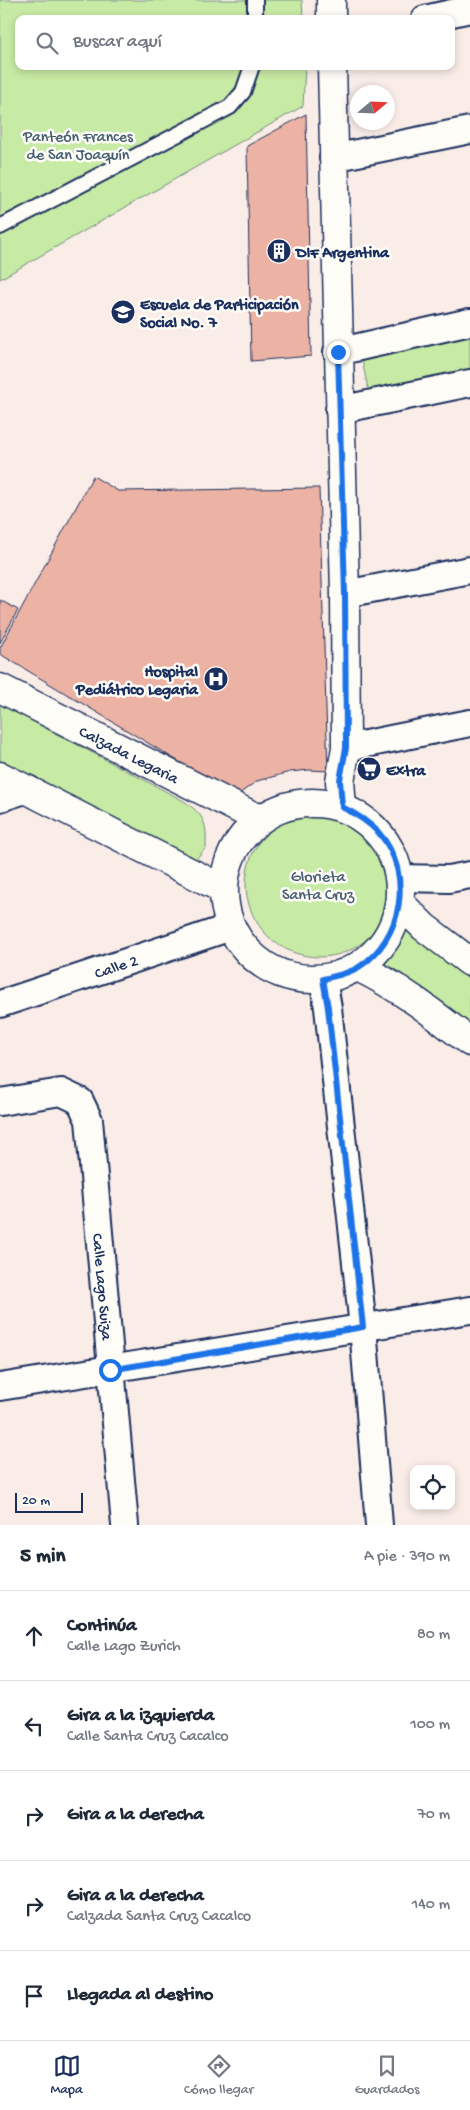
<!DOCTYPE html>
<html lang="es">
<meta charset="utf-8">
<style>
body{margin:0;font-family:"Gochi Hand",sans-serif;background:#f2f2f3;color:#1f2937}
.controls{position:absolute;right:15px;bottom:15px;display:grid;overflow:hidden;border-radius:10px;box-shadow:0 2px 8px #0003}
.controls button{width:45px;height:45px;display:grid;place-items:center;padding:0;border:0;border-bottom:1px solid #e0e1e3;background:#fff;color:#1f2937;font:25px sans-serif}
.compass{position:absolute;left:350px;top:85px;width:45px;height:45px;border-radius:50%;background:#fff;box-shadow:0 2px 8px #0003;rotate:71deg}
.scale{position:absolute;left:15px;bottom:12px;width:68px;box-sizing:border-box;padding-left:5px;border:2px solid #1b2f5e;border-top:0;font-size:14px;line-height:18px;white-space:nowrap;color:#1b2f5e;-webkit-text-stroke:4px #fdfcf7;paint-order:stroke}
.stop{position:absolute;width:15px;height:15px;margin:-11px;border:4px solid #1a73e8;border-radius:50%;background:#fff}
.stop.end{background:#1a73e8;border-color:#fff;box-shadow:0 1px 5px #0008}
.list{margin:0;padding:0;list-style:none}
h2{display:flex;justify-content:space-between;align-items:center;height:65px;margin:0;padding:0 20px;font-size:21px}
h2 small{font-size:16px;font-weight:400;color:#747a83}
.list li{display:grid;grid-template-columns:32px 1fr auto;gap:15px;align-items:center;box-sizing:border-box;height:90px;padding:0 20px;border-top:1px solid #e0e1e3}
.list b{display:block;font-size:19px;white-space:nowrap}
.list p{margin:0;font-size:16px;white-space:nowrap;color:#747a83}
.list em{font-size:16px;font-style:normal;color:#747a83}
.icon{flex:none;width:28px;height:28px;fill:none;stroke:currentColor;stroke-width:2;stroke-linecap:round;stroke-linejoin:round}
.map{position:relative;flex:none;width:470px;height:1525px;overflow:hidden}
.search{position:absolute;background:#fff;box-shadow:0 2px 8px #0003;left:15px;right:15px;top:15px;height:55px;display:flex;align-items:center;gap:12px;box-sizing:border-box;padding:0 18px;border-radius:10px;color:#747a83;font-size:19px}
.sheet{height:515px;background:#fff}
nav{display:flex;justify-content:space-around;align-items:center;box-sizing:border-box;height:70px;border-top:1px solid #e0e1e3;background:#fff;font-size:14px;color:#747a83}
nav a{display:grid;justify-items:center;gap:2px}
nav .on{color:#1b2f5e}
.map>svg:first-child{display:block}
</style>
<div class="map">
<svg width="470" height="1525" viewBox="0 0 470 1525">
<rect width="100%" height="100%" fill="#faede7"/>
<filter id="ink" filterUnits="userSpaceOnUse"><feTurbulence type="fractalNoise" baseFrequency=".02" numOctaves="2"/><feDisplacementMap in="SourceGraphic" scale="10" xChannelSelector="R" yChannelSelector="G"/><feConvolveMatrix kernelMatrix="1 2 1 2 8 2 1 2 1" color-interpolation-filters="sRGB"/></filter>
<g filter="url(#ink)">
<g fill="#c7eaa4" stroke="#718c81">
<polygon points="0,0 302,0 303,19 19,19 19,66 305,66 303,106 0,279"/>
<polygon points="470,332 470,375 370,398 361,356"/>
<path d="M0,704L184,801C205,816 207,823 206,848L197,858L184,864L0,769Z"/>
<circle cx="319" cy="884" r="73"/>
<polygon points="405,921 421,939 470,976 470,1026 395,971 375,962 388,950"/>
</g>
<g fill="#ecb3a5" stroke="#1b2f5e">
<polygon points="306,114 311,356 251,361 247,146"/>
<polygon points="93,476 118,491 319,488 328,771 309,770 290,772 257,781 236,796 0,654 0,648"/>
<polygon points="0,600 18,610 0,643"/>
</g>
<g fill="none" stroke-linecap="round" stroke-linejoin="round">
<defs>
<g id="lane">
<polyline points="255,19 255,0"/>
<polyline points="0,227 230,107 243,92 252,66"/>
</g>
<g id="street">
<polyline points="425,19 470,9"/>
<polyline points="333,158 470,130"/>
<polyline points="337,352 470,322"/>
<polyline points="339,410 470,383"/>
<polyline points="345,594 470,570"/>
<polyline points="346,748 470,723"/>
<polyline points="0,798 28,789"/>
<polyline points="399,878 449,879 470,875"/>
<polyline points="323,979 328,1008 363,1327 379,1525"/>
<path id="s1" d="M0,1004L231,927"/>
<path id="s2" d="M0,1102L61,1092L80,1101L89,1120L125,1525"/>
<polyline points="0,1387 470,1310"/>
</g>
<g id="secondary">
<polyline points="331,0 331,19"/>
<polyline points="332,66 345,594 346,748 340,781 342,807"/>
<path id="s3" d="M0,688L259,819"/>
<polyline points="0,776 223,889"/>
<circle cx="312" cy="891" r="88"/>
<polyline points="400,903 424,927 470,962"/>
<path d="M358,967C400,987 434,1014 470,1042"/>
</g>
</defs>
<use href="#lane" stroke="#1b2f5e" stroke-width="18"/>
<use href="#street" stroke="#1b2f5e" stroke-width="30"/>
<use href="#secondary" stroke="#1b2f5e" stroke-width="31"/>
<use href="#lane" stroke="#fdfcf7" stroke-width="14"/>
<use href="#street" stroke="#fdfcf7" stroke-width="26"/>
<use href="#secondary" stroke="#fdfcf7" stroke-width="28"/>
</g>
</g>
<g fill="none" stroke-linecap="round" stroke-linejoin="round" filter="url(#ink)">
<path stroke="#1a73e8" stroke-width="6" d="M110,1370L363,1327L328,1008L323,979C335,976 348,974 359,967C403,939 414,873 379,833C368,821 356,814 342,807L340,780L346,748L345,594L338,352"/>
</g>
<defs>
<symbol id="building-disc" viewBox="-11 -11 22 22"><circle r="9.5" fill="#1b2f5e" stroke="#fdfcf7"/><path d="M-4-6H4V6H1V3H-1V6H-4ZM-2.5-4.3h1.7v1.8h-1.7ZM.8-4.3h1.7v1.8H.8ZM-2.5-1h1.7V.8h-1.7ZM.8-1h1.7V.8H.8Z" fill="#fff"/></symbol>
<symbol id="school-disc" viewBox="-11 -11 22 22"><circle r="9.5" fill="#1b2f5e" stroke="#fdfcf7"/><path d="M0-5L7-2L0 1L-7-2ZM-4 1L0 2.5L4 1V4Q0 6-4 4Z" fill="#fff"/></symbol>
<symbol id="hospital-disc" viewBox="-11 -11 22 22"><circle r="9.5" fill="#1b2f5e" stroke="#fdfcf7"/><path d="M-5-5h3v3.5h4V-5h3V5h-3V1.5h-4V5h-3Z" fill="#fff"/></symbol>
<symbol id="supermarket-disc" viewBox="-11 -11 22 22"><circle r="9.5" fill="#1b2f5e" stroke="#fdfcf7"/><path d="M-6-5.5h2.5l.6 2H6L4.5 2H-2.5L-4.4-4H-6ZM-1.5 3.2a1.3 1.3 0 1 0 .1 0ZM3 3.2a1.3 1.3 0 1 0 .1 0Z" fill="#fff"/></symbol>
</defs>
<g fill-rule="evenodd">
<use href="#building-disc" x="265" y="237" width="28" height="28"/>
<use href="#school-disc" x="109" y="298" width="28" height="28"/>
<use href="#hospital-disc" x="202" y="665" width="28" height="28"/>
<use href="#supermarket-disc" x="355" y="755" width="28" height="28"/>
</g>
<g text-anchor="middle" stroke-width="5" stroke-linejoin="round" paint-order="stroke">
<g font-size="16" fill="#465e70" stroke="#fdfcf7">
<text x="78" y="141">Panteón Frances<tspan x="78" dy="18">de San Joaquín</tspan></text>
<text x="318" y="881">Glorieta<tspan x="318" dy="18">Santa Cruz</tspan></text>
</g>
<g font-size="16" font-weight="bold" fill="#1b2f5e" stroke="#fdfcf7" text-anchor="start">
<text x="296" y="257">DIF Argentina</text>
<text x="140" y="309">Escuela de Participación<tspan x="140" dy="18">Social No. 7</tspan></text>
<text x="198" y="676" text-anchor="end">Hospital<tspan x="198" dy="18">Pediátrico Legaria</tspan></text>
<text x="386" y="775">Extra</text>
</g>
<g font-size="16" fill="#1b2f5e" stroke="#fdfcf7">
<text dy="6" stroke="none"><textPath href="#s3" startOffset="145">Calzada Legaria</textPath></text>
<text dy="6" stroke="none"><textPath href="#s1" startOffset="122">Calle 2</textPath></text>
<text dy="6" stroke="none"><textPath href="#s2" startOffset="271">Calle Lago Suiza</textPath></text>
</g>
</g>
</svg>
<div class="controls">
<button><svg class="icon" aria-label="locate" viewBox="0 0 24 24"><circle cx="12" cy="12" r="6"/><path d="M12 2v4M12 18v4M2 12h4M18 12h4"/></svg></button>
</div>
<svg class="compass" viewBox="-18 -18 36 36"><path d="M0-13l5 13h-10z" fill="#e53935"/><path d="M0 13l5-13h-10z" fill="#747a83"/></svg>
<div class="scale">20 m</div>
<div class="stop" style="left:110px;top:1370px"></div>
<div class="stop end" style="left:338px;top:352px"></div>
<div class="search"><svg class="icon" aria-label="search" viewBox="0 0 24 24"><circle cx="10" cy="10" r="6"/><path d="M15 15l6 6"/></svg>Buscar aquí</div>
</div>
<section class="sheet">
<h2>5 min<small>A pie · 390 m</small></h2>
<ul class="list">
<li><svg class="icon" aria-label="ahead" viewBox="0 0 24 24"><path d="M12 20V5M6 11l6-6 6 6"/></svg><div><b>Continúa</b><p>Calle Lago Zurich</p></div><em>80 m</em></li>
<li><svg class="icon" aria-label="left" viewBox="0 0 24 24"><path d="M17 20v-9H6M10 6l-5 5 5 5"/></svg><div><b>Gira a la izquierda</b><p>Calle Santa Cruz Cacalco</p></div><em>100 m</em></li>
<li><svg class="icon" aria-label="right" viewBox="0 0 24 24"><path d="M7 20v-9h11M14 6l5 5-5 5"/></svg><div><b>Gira a la derecha</b></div><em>70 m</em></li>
<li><svg class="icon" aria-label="right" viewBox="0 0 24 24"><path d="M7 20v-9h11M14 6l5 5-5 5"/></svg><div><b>Gira a la derecha</b><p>Calzada Santa Cruz Cacalco</p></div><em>140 m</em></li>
<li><svg class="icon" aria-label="arrive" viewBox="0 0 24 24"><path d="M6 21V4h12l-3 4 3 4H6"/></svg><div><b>Llegada al destino</b></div></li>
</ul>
</section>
<nav>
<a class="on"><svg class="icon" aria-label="map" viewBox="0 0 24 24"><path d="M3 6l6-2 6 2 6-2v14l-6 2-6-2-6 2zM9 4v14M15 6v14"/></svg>Mapa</a>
<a><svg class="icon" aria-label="directions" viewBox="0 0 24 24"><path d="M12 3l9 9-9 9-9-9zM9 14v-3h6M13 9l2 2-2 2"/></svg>Cómo llegar</a>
<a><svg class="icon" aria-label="saved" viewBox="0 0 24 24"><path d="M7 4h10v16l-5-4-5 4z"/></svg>Guardados</a>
</nav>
